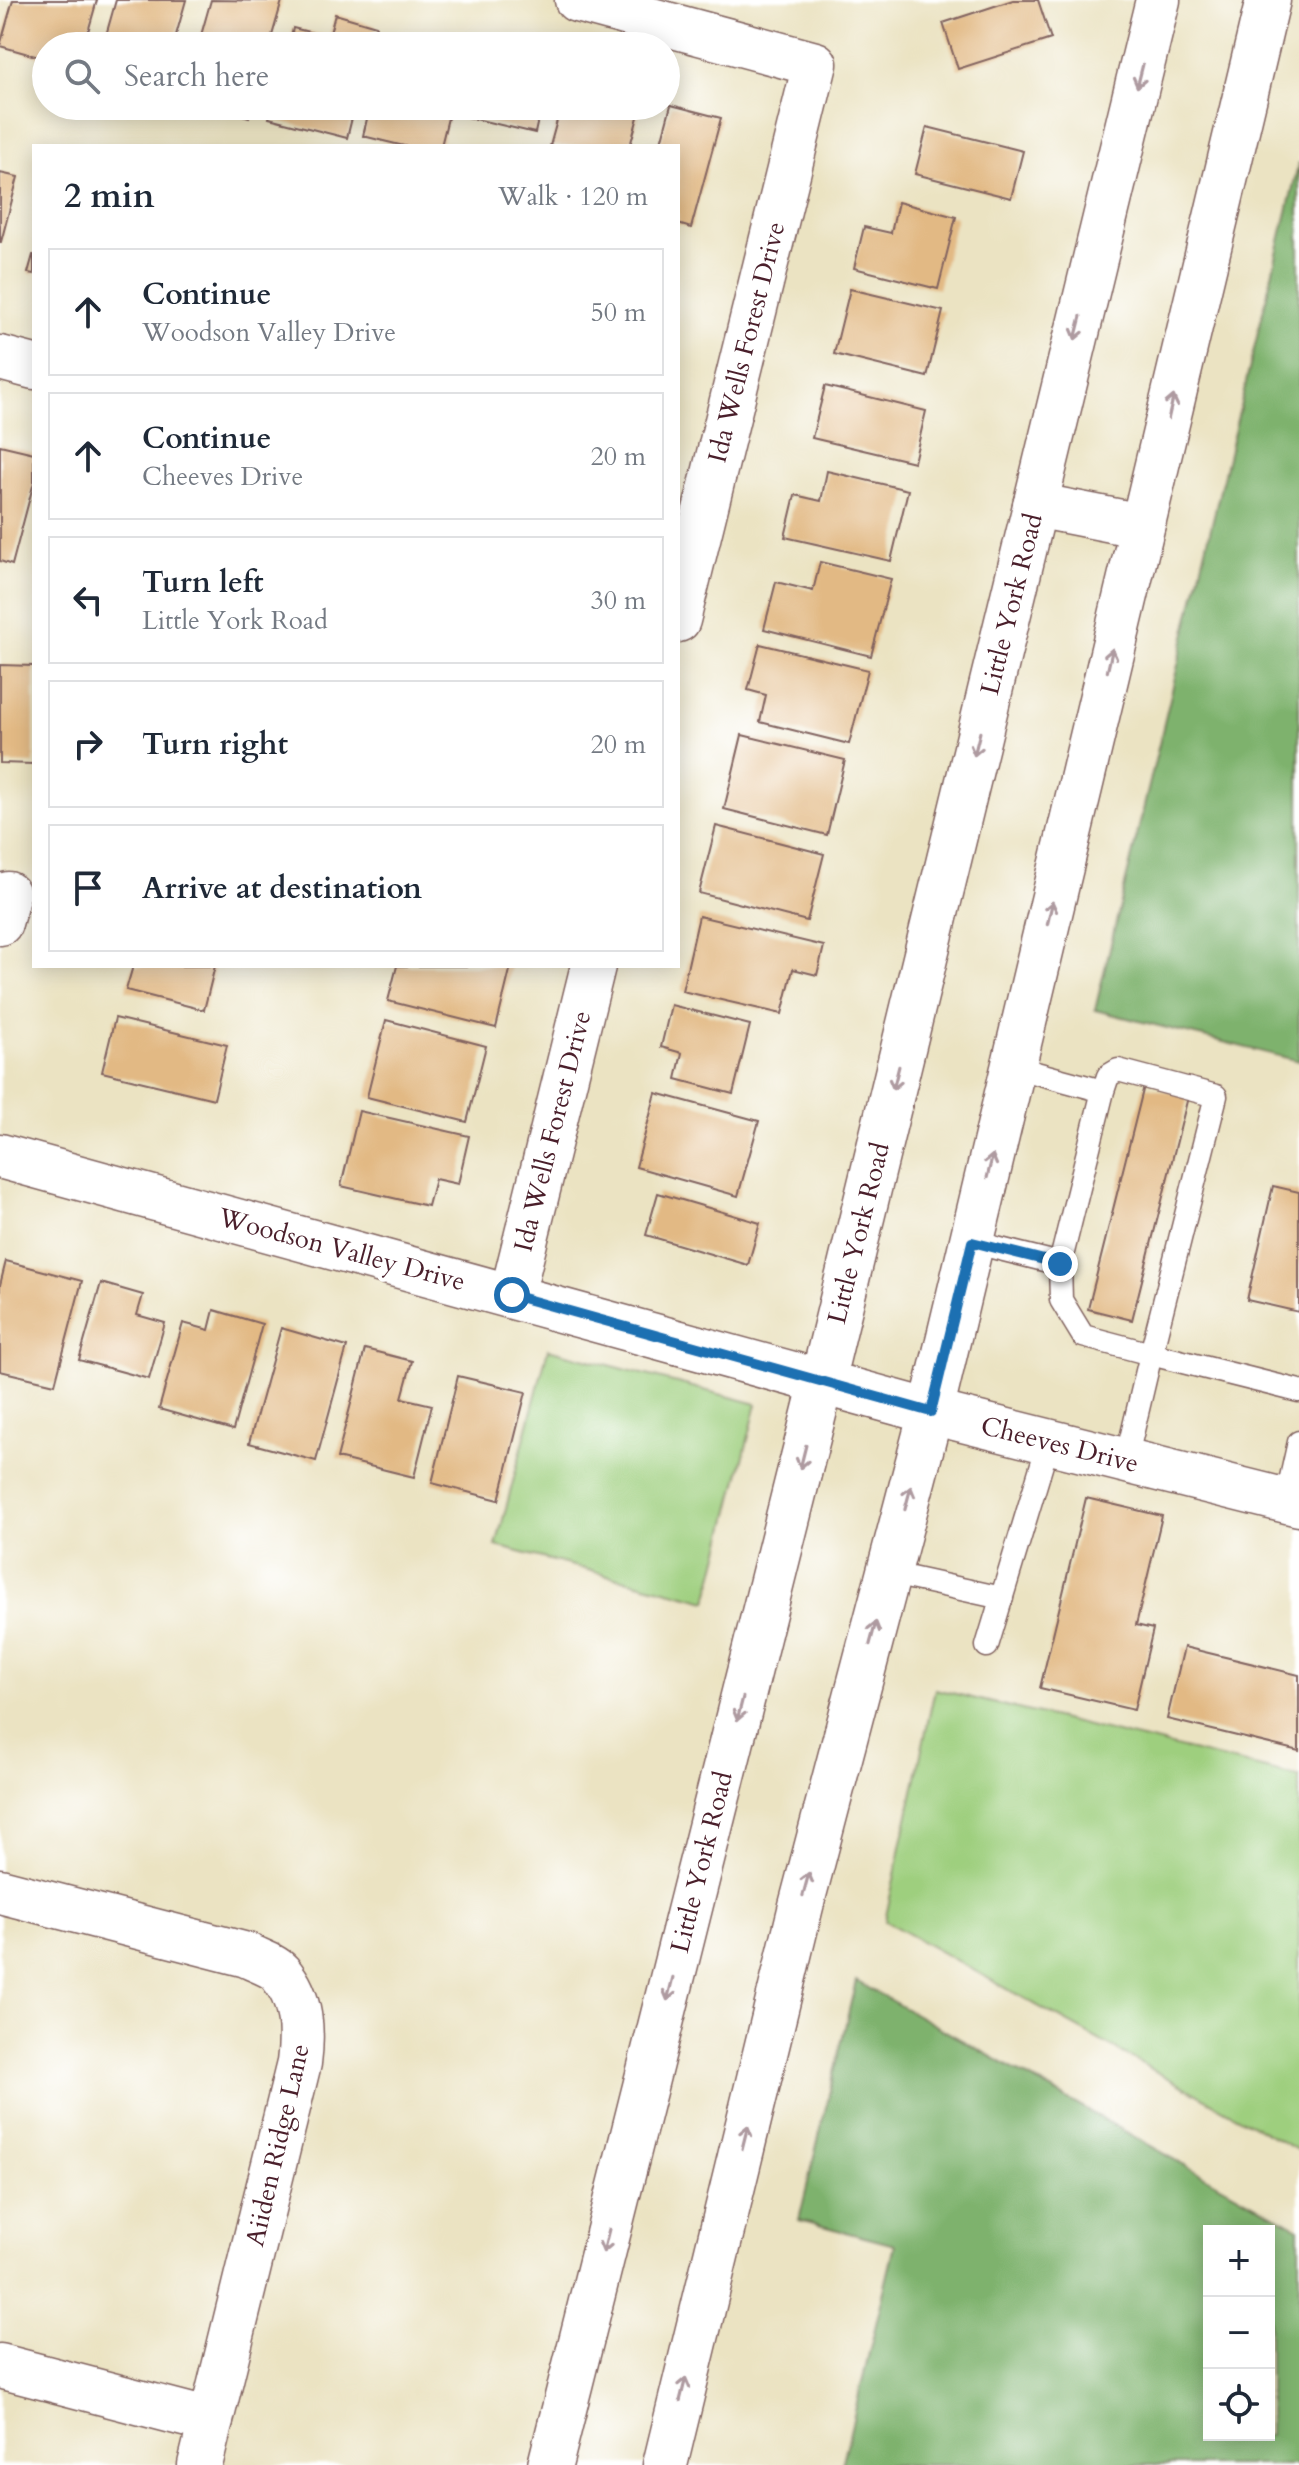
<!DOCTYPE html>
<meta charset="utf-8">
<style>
body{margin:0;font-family:Cardo,serif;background:#f6f6f7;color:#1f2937}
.controls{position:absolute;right:24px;bottom:24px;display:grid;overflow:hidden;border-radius:0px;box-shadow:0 4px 20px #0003}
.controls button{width:72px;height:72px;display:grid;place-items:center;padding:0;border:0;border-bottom:2px solid #e0e1e3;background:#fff;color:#1f2937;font:40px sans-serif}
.stop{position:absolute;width:24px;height:24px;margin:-18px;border:6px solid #1f6fb2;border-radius:50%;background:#fff}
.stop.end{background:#1f6fb2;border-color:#fff;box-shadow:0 2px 8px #0008}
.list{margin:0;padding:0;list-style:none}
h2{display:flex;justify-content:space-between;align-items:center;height:104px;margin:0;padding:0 32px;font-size:34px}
h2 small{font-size:26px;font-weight:400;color:#747a83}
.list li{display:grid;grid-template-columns:52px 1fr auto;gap:24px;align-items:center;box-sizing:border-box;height:128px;margin:0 16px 16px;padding:0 16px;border:2px solid #e0e1e3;border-radius:0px}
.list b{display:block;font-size:30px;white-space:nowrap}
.list p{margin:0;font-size:26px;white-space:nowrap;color:#747a83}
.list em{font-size:26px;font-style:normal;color:#747a83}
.icon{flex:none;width:44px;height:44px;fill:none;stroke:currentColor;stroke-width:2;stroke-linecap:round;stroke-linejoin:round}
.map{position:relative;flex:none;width:1299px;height:2465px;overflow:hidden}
.search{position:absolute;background:#fff;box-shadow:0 4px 20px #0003;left:32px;top:32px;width:648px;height:88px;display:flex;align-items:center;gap:20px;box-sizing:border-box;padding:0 28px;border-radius:44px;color:#747a83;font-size:30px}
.panel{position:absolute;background:#fff;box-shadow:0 4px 20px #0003;left:32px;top:144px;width:648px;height:824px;border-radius:0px}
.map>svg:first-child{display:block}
</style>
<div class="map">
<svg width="1299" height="2465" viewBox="0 0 1299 2465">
<rect width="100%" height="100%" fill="#fff"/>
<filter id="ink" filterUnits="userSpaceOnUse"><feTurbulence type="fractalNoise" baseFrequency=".0125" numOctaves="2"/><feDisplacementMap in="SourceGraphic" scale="16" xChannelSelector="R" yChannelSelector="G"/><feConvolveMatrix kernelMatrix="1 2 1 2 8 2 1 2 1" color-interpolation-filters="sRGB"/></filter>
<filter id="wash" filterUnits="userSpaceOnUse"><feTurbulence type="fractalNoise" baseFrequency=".006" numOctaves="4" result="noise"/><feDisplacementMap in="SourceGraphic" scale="32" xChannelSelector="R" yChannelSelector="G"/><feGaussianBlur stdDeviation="1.8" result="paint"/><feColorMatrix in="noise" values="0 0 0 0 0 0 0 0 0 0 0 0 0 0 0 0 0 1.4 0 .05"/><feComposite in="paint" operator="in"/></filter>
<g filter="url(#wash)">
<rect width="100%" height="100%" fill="#ebe3c2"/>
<g fill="#9ecf7e" stroke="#747754" stroke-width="2">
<polygon points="548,1349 757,1404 707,1601 496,1546"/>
<polygon points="935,1689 1299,1777 1299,2151 885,1921"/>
</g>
<g fill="#7eb26d" stroke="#64684c" stroke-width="2" fill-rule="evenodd">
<polygon points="1299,162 1299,1061 1095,1010"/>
<path d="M856,1981L1299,2229V2465H842L895,2245L799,2220ZM1209,2231H1269V2435H1209Z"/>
</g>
<g id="blocks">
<g fill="#e2b984">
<polygon points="13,0 97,0 84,46 46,46 46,59 0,46"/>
<polygon points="116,0 186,0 173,46 103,46"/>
<polygon points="211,0 282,1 269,46 198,46"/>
<polygon points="1013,0 1038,0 1051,39 958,69 943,23"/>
<polygon points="335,14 376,26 371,46 289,46 293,28 329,37"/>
<polygon points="388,33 435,45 435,46 385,46"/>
<polygon points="671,105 721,118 691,228 678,224 678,146 660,146"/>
<polygon points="213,106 252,106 249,117"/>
<polygon points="272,106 355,106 347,138 269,118"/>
<polygon points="370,106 451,106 441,146 404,146 363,136"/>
<polygon points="469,106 541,106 535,133 467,117"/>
<polygon points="561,106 641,106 630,146 550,146"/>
<polygon points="927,127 1023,151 1011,198 915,174"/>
<polygon points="0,173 18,177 1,242 0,242"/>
<polygon points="898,202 956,217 938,289 854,268 864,227 891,233"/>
<polygon points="33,255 34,255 34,274 28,273"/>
<polygon points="850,289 943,311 927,377 834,354"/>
<polygon points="825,386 926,411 914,462 812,438"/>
<polygon points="0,445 34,453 34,482 12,565 0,561"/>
<polygon points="827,471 908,490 891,561 785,537 795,495 821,501"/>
<polygon points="820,562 891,579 871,656 764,629 776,582 813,591"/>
<polygon points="760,644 868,670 849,744 760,722 766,695 748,690"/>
<polygon points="0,665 34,666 34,764 0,763"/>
<polygon points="742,735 845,760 827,835 724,809"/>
<polygon points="716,826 824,854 807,921 699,893"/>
<polygon points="699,916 824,946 817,975 793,969 782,1014 682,991"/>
<polygon points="133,966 215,966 204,1010 126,990"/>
<polygon points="397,966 511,966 496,1028 388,1001"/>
<polygon points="671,1005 750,1025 733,1094 676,1079 682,1053 661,1047"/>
<polygon points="115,1018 227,1045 214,1099 102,1072"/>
<polygon points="386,1020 486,1046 467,1122 367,1097"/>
<polygon points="1144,1086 1188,1097 1132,1320 1088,1309"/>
<polygon points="656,1093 759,1121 738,1196 636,1167"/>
<polygon points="359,1111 469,1136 458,1184 435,1179 428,1206 341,1186"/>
<polygon points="1273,1186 1299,1192 1299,1312 1247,1300"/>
<polygon points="658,1193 760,1223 748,1265 646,1235"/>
<polygon points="6,1261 82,1281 55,1384 0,1371 0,1285"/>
<polygon points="101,1283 143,1295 137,1315 165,1323 149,1379 79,1360"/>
<polygon points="214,1310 262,1324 233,1430 159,1409 183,1323 209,1330"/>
<polygon points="281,1328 347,1347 316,1461 249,1443"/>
<polygon points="365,1349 412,1361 402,1398 432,1405 414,1477 337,1458"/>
<polygon points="458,1376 526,1392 499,1500 432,1483"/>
<polygon points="1086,1498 1162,1516 1136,1625 1153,1629 1134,1710 1040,1688"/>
<polygon points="1184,1647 1299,1675 1299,1751 1167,1719"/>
</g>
</g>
</g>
<g filter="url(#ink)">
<use href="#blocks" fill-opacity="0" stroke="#826460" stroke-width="2"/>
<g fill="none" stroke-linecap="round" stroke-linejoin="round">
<defs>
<g id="service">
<polyline points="1014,1067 1103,1091 1108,1076 1118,1070 1216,1096 1151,1354 1083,1336 1061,1300 1060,1264 1103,1091"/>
<polyline points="972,1242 1060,1264"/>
<polyline points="1126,1460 1151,1354 1299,1391"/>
<polyline points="1286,1500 1299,1442"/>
<polyline points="888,1573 1002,1598"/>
<polyline points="987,1646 1049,1441"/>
</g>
<g id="minor">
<polyline points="577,0 815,64 678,620"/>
<polyline points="0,358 34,367"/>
<polyline points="0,923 8,894"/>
<polyline points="0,1156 931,1412 1299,1504"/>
<polyline points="512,1295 593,966"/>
<path d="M0,1891L247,1955C256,1960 273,1965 280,1973C302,1999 303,2032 299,2063L200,2465"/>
<polyline points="0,2366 211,2421"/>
</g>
<g id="secondary">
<polyline points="1035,505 1142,526"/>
<polyline points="550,2465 822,1382 1158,0"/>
<polyline points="665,2465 801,1906 931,1412 1268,0"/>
</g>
</defs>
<use href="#service" stroke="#826460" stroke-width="25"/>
<use href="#minor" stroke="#826460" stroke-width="47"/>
<use href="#secondary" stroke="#826460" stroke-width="47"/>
<use href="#service" stroke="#fff" stroke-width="22"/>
<use href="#minor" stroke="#fff" stroke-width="44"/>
<use href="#secondary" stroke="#fff" stroke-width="44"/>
</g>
<defs><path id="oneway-shaft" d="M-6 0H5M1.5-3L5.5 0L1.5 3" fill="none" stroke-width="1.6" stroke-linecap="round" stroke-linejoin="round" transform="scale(2)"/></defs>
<g stroke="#ae9aa0">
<use href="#oneway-shaft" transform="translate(1140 76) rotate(104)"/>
<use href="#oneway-shaft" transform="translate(1078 328) rotate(104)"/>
<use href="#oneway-shaft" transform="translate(1171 407) rotate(-77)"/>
<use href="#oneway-shaft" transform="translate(1110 660) rotate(-77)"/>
<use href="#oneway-shaft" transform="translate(977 744) rotate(104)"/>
<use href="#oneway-shaft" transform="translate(1050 913) rotate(-77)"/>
<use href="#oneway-shaft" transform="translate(896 1078) rotate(104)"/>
<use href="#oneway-shaft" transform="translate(990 1166) rotate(-76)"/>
<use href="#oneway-shaft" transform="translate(803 1457) rotate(104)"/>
<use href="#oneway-shaft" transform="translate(908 1498) rotate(-75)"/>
<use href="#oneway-shaft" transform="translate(873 1633) rotate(-75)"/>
<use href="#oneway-shaft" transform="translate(740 1709) rotate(104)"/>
<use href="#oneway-shaft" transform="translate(806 1884) rotate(-75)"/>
<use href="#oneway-shaft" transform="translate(670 1989) rotate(104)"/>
<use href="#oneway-shaft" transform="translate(745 2137) rotate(-76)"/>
<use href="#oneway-shaft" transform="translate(606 2241) rotate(104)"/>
<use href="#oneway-shaft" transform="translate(683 2389) rotate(-76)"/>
</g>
</g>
<g fill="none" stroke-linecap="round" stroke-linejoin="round" filter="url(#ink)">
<polyline stroke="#1f6fb2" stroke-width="10" points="512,1295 931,1412 972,1242 1060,1264"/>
</g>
<g text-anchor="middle" stroke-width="8" stroke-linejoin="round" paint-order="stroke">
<g font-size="26" fill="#4a1f2b" stroke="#fff">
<text transform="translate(746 342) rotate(-76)" y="9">Ida Wells Forest Drive</text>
<text transform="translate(1011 604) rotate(-76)" y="9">Little York Road</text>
<text transform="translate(552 1131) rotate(-76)" y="9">Ida Wells Forest Drive</text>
<text transform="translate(858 1233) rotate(-76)" y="9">Little York Road</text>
<text transform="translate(342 1249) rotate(15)" y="9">Woodson Valley Drive</text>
<text transform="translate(1060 1444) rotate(14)" y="9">Cheeves Drive</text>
<text transform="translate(701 1862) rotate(-76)" y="9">Little York Road</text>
<text transform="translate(277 2145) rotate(-77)" y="9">Aiiden Ridge Lane</text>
</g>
</g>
</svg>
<div class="controls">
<button>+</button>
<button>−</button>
<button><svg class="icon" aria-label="locate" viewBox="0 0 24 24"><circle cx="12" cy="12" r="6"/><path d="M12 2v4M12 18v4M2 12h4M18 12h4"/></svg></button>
</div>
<div class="stop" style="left:512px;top:1295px"></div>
<div class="stop end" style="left:1060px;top:1264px"></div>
<div class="search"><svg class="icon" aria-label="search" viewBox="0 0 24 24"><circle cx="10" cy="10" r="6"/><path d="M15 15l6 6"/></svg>Search here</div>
<section class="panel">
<h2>2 min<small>Walk · 120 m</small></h2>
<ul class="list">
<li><svg class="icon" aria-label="ahead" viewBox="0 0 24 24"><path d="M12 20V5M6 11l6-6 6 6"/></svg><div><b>Continue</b><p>Woodson Valley Drive</p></div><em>50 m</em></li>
<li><svg class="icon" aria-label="ahead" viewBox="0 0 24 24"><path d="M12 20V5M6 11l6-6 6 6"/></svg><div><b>Continue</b><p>Cheeves Drive</p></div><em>20 m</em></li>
<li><svg class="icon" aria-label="left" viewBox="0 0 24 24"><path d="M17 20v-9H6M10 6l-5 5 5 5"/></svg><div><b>Turn left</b><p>Little York Road</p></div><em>30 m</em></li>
<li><svg class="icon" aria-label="right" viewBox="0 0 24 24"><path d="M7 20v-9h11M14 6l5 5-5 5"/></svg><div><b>Turn right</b></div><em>20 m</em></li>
<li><svg class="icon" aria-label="arrive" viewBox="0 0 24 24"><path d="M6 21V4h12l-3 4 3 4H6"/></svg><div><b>Arrive at destination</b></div></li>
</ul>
</section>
</div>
